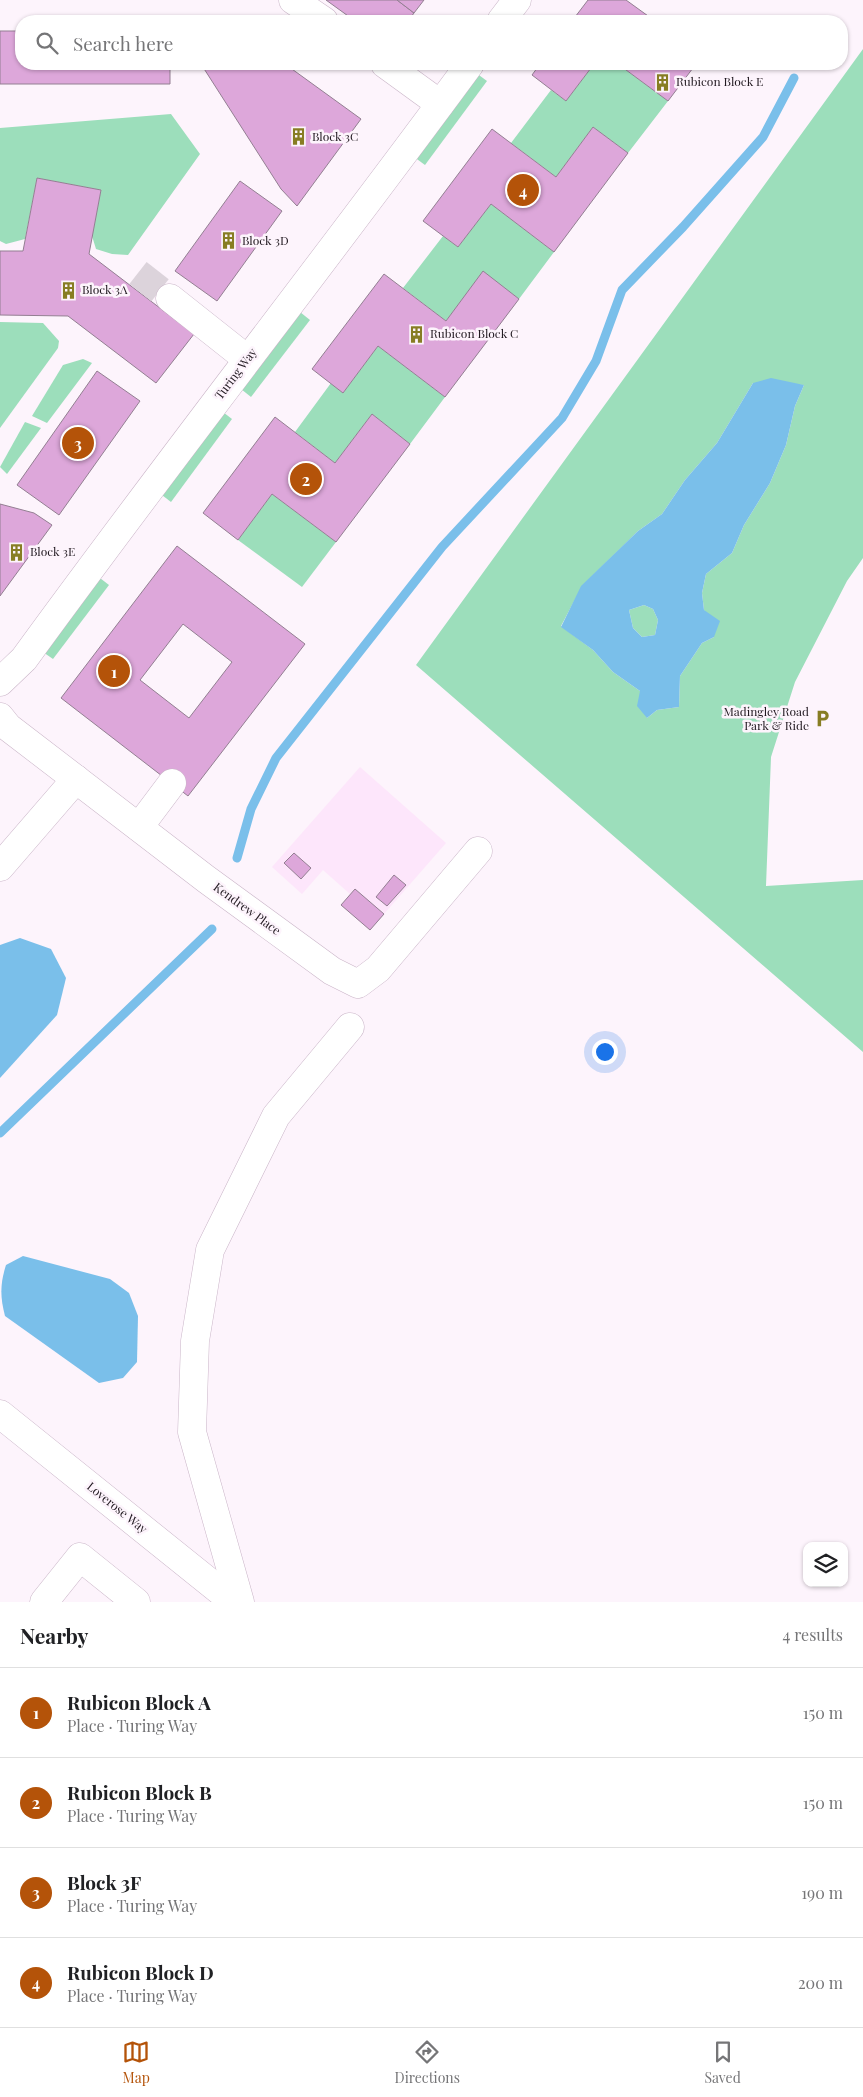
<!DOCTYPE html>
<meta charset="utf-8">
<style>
body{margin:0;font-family:"Playfair Display",serif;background:#f2f2f2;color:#202124}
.controls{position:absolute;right:15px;bottom:15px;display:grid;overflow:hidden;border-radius:10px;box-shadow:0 1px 4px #0004}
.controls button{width:45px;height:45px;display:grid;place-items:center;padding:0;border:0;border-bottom:1px solid #e0e0e0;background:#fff;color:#202124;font:25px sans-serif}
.you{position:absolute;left:604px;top:1051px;width:18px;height:18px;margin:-12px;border:4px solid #fff;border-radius:50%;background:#1a73e8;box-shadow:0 0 0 8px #1a73e833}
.badge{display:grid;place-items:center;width:32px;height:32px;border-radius:50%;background:#b45309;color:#fff;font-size:16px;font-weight:700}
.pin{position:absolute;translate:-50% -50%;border:2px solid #fff;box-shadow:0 1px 5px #0006}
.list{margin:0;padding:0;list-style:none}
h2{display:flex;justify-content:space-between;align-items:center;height:65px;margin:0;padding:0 20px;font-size:21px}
h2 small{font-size:16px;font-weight:400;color:#757577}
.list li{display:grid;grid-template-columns:32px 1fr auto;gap:15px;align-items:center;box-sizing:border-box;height:90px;padding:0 20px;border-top:1px solid #e0e0e0}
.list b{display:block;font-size:19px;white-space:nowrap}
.list p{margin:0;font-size:16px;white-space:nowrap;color:#757577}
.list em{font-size:16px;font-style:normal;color:#757577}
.icon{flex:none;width:28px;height:28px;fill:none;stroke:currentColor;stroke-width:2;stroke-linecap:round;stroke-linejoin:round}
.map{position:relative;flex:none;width:863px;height:1602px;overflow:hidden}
.search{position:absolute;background:#fff;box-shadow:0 1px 4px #0004;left:15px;right:15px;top:15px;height:55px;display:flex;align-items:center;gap:12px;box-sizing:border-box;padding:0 18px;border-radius:20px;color:#757577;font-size:19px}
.sheet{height:425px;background:#fff}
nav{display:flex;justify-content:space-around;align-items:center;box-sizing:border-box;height:70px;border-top:1px solid #e0e0e0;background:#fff;font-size:14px;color:#757577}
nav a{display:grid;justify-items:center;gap:2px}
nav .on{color:#b45309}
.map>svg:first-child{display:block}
</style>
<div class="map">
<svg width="863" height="1602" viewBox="0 0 863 1602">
<rect width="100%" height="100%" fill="#fdf4fc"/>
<polygon fill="#fde6fb" points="360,767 446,843 370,930 341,905 350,894 323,870 302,894 272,867"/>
<g fill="#9cdebb" fill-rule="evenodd">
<path d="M863,49V558L847,581L795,682L771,757L766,886L863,880V1052L416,665ZM753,383L804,385L795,406L786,445L770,483L744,525L732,553L706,574L702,593L704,610L714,637L702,643L680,676L679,707L657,710L647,718L640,691L613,672L593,650L561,626L582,586L638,531L662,514L685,480L717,443Z"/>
<polygon points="594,64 618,64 668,101 628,153 593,127 556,177 511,143 551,90 566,101"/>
<polygon points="472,70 487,81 425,165 410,154"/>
<polygon points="171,114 200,154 128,255 112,254 96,249 92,236 101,190 37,178 25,239 6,244 0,241 0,128"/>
<polygon points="491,204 554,252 519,299 483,272 446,321 403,288 443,236 458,247"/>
<polygon points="295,308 310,320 251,397 236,385"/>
<polygon points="0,322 43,323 59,341 58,348 0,428"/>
<polygon points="378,346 445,397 410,444 372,414 335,463 295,432 331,383 343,393"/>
<polygon points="83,359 92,363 47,423 32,416 63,365"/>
<polygon points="219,409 232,419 171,502 158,492"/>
<polygon points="25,422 41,428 7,474 0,467"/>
<polygon points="272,494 336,542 302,587 238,540"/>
<polygon points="96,575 109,585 53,659 40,650"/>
<polygon points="644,605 653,609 658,620 655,635 642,637 633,628 629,610"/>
</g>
<g fill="#7abfea" fill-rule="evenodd">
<path d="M771,378L804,385L795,406L786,445L770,483L744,525L732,553L706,574L702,593L704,610L720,621L714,637L702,643L680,676L679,707L657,710L647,718L637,706L640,691L613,672L593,650L561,627L581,586L638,531L662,514L685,480L717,443L753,383ZM644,605L653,609L658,620L655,635L642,637L633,628L629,610Z"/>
<polygon points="20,938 51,949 66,978 57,1015 0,1078 0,945"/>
<path d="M23,1256L110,1279L129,1293L138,1316L137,1362L123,1378L99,1383L5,1316C0,1297 0,1284 6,1265Z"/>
</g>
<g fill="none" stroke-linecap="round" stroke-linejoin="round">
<g stroke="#7abfea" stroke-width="9">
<polyline points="237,858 251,809 276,758 442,547 562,418 596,361 622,290 683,227 763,137 794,78"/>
<polyline points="0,1133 212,929"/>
</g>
</g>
<g fill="#dda7da" stroke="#937f92" fill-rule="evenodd">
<polygon points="326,0 397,0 414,13 408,21 355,21"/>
<polygon points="397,0 424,0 414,13"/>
<polygon points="588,0 626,0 655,21 572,21"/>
<polygon points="0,31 21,31 21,64 170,64 170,84 0,84"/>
<polygon points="201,64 285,64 361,119 297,206 281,189"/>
<polygon points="540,64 594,64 566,101 532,75"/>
<polygon points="618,64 696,64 668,101"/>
<polygon points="593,127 628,153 554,252 491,204 458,247 423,221 492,129 556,177"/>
<polygon points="37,178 101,190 89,254 194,334 156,383 68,316 0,315 0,251 23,251"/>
<polygon points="240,181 282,211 217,301 175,271"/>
<polygon points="483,271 519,299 445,397 378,346 343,393 312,369 384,274 446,321"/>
<polygon points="97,371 140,401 59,515 17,485"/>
<polygon points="372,414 410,444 336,542 272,494 238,540 203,513 275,417 335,463"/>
<polygon points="0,504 34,513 52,525 0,596"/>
<path d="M177,546L305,644L188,796L61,698ZM183,624L232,662L189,718L140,680Z"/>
<polygon points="294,853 311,868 301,879 284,863"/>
<polygon points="394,875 406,885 387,906 376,897"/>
<polygon points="355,889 384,914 370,930 341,905"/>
</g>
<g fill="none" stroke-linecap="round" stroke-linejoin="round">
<polyline stroke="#dcd3db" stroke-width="28" stroke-dasharray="28 14" stroke-linecap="butt" points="138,273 170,298"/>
<defs>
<g id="minor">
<polyline points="293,0 324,21"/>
<polyline points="501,21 517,0"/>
<polyline points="385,64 440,104"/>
<polyline points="170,298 247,359"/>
<path d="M0,682L24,659C170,458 323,264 470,64"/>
<polyline points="0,717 8,727 206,879 332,971 358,984 378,969 478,851"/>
<polyline points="139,827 172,783"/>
<polyline points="0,867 76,779"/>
<polyline points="0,1414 234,1602"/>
<polyline points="44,1602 80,1557 136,1602"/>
<polyline points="240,1602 192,1432 195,1341 210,1250 276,1116 350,1027"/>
</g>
</defs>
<use href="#minor" stroke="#cab5c8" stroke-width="29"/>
<use href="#minor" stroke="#fff" stroke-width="28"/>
</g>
<defs>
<symbol id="building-bare" viewBox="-9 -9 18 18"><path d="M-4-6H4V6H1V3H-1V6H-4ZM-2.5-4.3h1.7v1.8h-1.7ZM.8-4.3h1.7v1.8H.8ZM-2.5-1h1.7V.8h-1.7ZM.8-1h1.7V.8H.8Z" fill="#877d23" stroke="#fdf4fc" stroke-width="2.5" paint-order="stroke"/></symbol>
<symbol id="parking-bare" viewBox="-9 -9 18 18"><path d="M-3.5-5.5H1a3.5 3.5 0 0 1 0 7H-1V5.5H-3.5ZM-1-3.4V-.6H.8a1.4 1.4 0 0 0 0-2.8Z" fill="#877d23" stroke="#fdf4fc" stroke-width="2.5" paint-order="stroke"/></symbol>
</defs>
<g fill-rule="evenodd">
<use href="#building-bare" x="650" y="70" width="25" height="25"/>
<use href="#building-bare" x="286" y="124" width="25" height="25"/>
<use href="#building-bare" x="216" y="228" width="25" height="25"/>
<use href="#building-bare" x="56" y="278" width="25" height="25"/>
<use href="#building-bare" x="404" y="322" width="25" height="25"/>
<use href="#building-bare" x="4" y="540" width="25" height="25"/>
<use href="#parking-bare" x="810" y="706" width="25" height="25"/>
</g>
<g text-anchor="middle" stroke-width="5" stroke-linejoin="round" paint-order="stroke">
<g font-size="12" fill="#211920" stroke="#fdf4fc" text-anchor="start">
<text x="676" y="86">Rubicon Block E</text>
<text x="312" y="141">Block 3C</text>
<text x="242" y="245">Block 3D</text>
<text x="82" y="294">Block 3A</text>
<text x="430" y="338">Rubicon Block C</text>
<text x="30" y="556">Block 3E</text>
<text x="809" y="716" text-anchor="end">Madingley Road<tspan x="809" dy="14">Park &amp; Ride</tspan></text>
</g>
<g font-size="12" fill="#211920" stroke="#fdf4fc">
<text transform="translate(236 374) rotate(-53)" y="4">Turing Way</text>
<text transform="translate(247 909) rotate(36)" y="4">Kendrew Place</text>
<text transform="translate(117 1508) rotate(39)" y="4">Loverose Way</text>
</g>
</g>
</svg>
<div class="controls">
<button><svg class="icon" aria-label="layers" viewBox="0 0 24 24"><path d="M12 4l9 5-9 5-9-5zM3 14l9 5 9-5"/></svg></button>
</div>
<div class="you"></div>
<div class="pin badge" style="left:114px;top:671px">1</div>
<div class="pin badge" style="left:306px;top:479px">2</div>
<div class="pin badge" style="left:78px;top:443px">3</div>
<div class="pin badge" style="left:523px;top:190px">4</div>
<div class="search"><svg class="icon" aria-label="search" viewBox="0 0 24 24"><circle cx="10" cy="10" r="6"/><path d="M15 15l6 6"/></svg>Search here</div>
</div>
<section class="sheet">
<h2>Nearby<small>4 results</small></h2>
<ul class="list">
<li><span class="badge">1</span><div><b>Rubicon Block A</b><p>Place · Turing Way</p></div><em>150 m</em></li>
<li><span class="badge">2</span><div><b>Rubicon Block B</b><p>Place · Turing Way</p></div><em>150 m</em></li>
<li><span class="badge">3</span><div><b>Block 3F</b><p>Place · Turing Way</p></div><em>190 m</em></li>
<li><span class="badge">4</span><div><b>Rubicon Block D</b><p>Place · Turing Way</p></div><em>200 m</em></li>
</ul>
</section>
<nav>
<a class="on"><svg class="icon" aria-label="map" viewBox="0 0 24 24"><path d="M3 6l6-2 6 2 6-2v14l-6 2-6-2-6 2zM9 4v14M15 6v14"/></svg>Map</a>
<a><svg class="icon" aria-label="directions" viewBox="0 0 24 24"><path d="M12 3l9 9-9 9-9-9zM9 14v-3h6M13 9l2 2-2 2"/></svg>Directions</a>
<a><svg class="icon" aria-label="saved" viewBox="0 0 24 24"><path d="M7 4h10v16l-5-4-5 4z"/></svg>Saved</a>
</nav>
